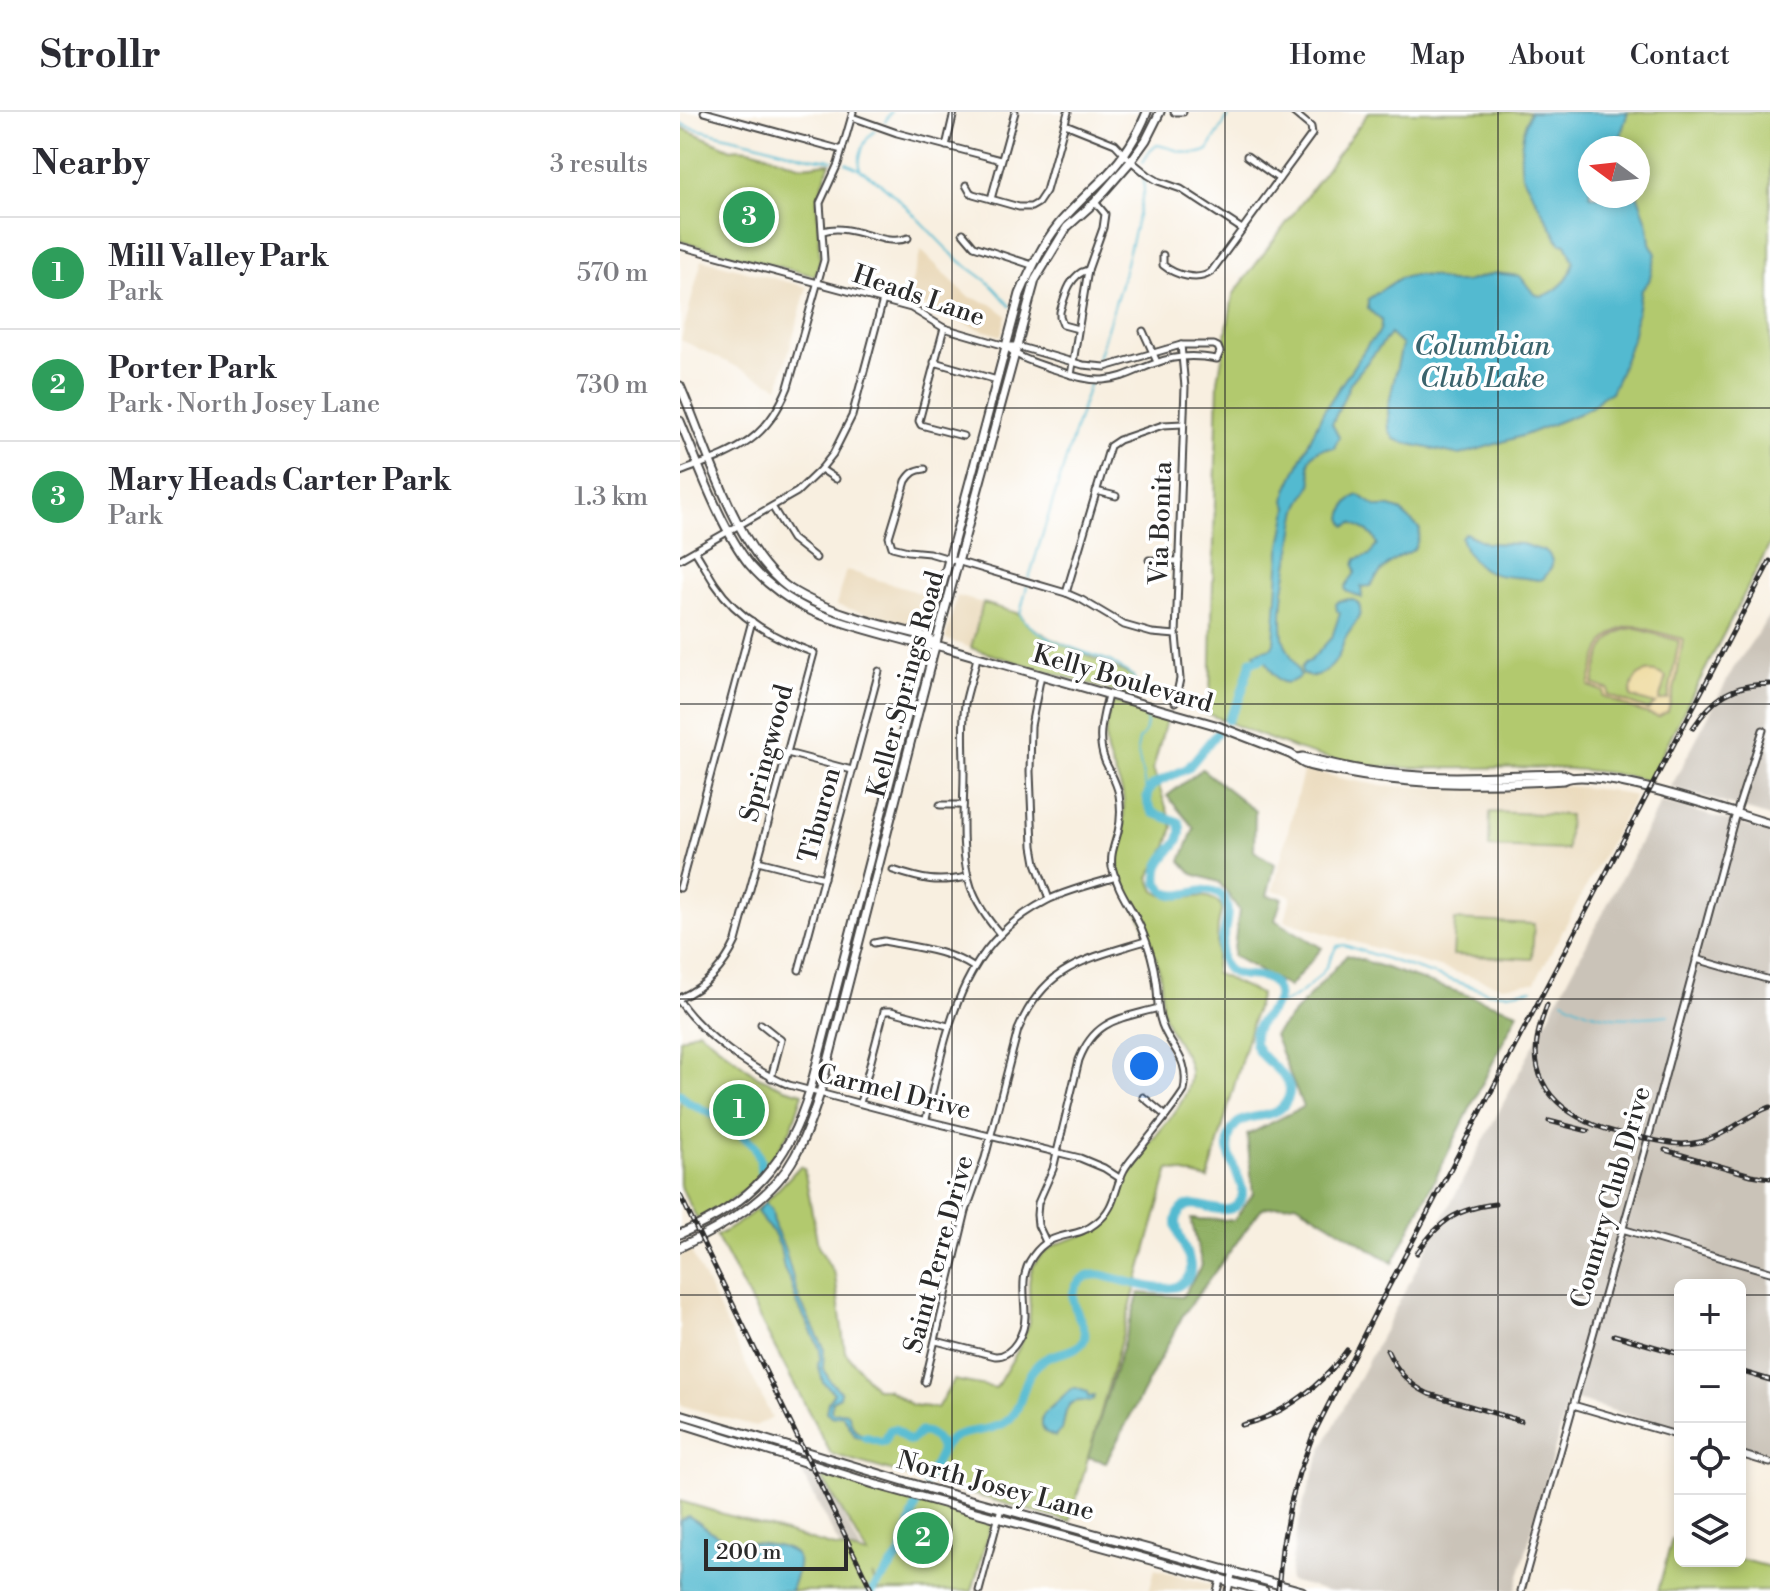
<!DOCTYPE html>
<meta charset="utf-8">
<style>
body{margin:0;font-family:"Libre Bodoni",serif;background:#f7f7f7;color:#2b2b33}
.controls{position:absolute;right:24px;bottom:24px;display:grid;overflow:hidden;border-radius:12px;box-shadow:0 4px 12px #0003}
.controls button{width:72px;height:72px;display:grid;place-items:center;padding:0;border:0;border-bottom:2px solid #e1e1e2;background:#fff;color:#2b2b33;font:40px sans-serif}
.compass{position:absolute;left:898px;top:24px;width:72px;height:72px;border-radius:50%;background:#fff;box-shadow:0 4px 12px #0003;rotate:285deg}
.scale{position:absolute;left:24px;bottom:20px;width:144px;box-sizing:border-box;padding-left:8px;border:4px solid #2b2b2b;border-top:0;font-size:22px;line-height:28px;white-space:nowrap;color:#2b2b2b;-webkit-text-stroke:6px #fff;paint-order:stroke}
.you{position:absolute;left:464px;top:954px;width:28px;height:28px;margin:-20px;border:6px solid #fff;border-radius:50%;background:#1a73e8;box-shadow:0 0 0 12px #1a73e833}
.badge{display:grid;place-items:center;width:52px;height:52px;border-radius:50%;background:#c8321e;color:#fff;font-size:26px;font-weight:700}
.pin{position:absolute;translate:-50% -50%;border:4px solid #fff;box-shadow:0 2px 8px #0006}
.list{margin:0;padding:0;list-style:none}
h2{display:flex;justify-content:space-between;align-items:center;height:104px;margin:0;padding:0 32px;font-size:34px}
h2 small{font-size:26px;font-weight:400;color:#7c7c81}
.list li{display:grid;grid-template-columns:52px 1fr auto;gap:24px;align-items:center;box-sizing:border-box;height:112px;padding:0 32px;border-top:2px solid #e1e1e2}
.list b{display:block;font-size:30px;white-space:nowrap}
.list p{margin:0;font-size:26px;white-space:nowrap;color:#7c7c81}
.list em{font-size:26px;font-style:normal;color:#7c7c81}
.icon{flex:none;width:44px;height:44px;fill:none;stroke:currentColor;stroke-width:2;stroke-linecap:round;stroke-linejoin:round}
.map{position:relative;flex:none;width:1090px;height:1479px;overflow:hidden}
header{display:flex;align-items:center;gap:48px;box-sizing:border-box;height:112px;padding:0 40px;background:#fff;border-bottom:2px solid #e1e1e2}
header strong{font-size:38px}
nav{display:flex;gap:44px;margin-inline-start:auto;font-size:28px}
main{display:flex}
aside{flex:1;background:#fff}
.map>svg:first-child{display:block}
</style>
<header>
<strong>Strollr</strong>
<nav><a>Home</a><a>Map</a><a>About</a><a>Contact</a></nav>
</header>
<main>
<aside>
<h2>Nearby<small>3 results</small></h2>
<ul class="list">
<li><span class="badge" style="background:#2e9e5b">1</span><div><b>Mill Valley Park</b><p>Park</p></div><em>570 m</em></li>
<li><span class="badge" style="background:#2e9e5b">2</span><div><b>Porter Park</b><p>Park · North Josey Lane</p></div><em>730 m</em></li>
<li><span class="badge" style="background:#2e9e5b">3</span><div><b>Mary Heads Carter Park</b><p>Park</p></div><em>1.3 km</em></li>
</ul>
</aside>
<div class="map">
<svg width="1090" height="1479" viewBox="0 0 1090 1479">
<rect width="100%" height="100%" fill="#fff"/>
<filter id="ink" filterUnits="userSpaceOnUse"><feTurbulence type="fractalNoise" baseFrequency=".0125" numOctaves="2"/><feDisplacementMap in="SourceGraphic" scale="16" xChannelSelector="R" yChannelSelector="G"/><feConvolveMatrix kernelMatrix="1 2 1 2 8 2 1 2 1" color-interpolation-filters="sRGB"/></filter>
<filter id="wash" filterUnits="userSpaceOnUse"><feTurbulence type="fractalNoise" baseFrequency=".006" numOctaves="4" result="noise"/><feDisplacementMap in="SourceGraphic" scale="32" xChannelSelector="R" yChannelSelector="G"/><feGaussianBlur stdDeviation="1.8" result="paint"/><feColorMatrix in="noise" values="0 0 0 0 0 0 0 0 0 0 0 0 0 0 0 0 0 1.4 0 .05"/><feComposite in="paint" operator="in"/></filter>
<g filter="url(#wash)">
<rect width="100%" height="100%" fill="#f8efe0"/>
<g fill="#ead9ba">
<polygon points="241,138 287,184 311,192 326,203 321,224 267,206 243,193 227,187"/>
<polygon points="22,147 127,175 99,275 1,228"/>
<polygon points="166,458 253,485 244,518 156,493"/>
<polygon points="277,484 303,491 291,536 265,527"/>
<polygon points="624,656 659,666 703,674 782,676 875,673 928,678 955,684 855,870 822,874 605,809 611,784 593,778"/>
<polygon points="10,1137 92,1306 75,1314 0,1293 0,1143"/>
<polygon points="475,1457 556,1479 469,1479"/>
</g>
<g fill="#cac3b8">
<polygon points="1090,503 1090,705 991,675 1053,557"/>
<polygon points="981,690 1090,720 1090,1345 1060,1336 1060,1173 1000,1173 1000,1318 889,1286 835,1479 647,1479 609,1469 616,1423 624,1390 642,1337"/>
<polygon points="118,1353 141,1362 188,1452 173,1460"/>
</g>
<g fill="#b2c96e" stroke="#6e7a4c" stroke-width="2" fill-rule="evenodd">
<path d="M689,0H1090V432L968,669C880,645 782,662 692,654C635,649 580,623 528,602L530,589L538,269L553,183ZM910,36H958V84H910Z"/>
<path d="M0,15L51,37C74,33 96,47 119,53C128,55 140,51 150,51L137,89L140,148L135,164L0,129Z"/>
<polygon points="303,491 340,502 348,513 374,528 453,564 457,587 291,536"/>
<path d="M435,590L487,605L473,657L493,715L487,735L469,765L475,779C480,782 487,786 493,786C513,788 525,777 542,794L538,814L535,861L580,882L528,1067L489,1057L390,1410L151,1342L36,1124C72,1106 94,1082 120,1054L124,1056L138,1134L155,1163L165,1240L196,1277H207L232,1293L257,1296L274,1268L316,1276C329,1251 349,1227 350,1199C350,1181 345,1163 358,1147C376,1125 399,1130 421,1114C440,1100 438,1075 450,1056C467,1029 507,997 510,966C512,941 488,924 483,900C481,890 482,880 481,870C479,853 468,823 461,806C454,789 441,777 438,757C435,733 447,710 443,685C441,669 431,656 427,640C423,624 427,608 431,592Z"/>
<polygon points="810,700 889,703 887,738 809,735"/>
<polygon points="775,808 854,812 852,847 773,843"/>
<polygon points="18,918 78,965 104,976 123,981 112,1015 98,1038 69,1075 41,1095 17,1107 0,1073 0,927"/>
<polygon points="140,1362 200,1381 312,1409 292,1479 200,1479 192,1463 198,1479 0,1479 0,1389 151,1434 188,1443"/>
<polygon points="992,1427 1000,1430 1000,1449 1060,1449 1060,1447 1090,1455 1090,1479 978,1479"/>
</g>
<g fill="#8dad61" stroke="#5c6c46" stroke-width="2">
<polygon points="522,657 575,699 574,739 595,752 587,784 602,786 595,808 642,836 609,875 553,844 559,798 539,770 513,762 501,749 514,716 487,684"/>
<polygon points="667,843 838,900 713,1151 616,1091 582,1096 503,1203 426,1350 408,1345 459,1181 502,1185 522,1153 511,1107 554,1108 573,1082 567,1023 623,995 594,923"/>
</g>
<path fill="#eeda9e" stroke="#8c8264" stroke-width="2" fill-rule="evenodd" d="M955,514L1003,527L996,570L988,599L978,605L950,596L923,584L924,580L909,574C916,547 920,517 955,514ZM955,516L999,529L988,587L979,589L986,565C967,553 950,562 951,585L975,592L968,598L928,583L929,578L913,572C919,547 924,518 955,516Z"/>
<g fill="#53bad0" stroke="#3f727e" stroke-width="2">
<path d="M850,0H948L942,19L940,36H910V84H958L968,113L970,131L976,142L969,169L961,179L952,227L939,263L931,280L922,285L913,294L898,302L845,323L780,343L725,331L714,327L709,318L708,295L722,233L710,222L671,270L652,312L659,325L654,336C646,336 638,336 632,344C624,354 635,363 631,373C628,381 622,387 619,395C615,406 614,420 612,432C607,461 599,495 603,525C606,540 617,550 620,564C601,581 593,562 585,547L579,548L574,541L591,536L594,531L600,439L607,402L608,395L605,389L607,378L643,300L689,231C697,224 702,220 701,208L688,197V187L720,166L735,163L751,164L769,170H785L815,161L840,164C845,169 850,180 857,183C868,187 885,171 889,163C892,159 892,154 894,150L886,132L880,131L842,63C839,42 842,19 850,0Z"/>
<path d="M679,383L697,395H710L719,398L737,414L740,418C738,424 738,432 734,437C729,442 722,442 717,446C705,453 698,463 690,474L681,475L682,486L666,479L665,475L675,461L674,453L676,447L690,443L697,432C693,420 683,417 673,411L667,414L665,413L662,406C664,396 668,386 679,383Z"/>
<path d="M785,421L806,431L842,432L867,440C877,452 871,457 863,467L858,468C832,462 813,470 793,448C787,441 783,434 781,425Z"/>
<path d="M669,487C673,488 677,488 679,493C684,503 673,514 668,522C663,529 662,538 658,545C651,558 636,569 622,562L621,556L625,551L630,549L652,525L660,501L657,499L656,492L659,489Z"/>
<path d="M85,1090L92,1099L95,1116L104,1135L119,1187L144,1236L143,1256L150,1269L161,1280L160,1285L152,1289L151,1299L154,1301L161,1300L168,1301C170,1305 170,1309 172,1312C176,1324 187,1324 197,1326L196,1332L175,1324L164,1305L161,1303L153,1305L146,1300L148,1290L154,1281L143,1270L138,1252L140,1247V1237L116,1189L111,1171L104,1157L100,1135L93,1120L84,1111L77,1099Z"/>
<path d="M396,1276L407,1280L408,1285L414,1284L413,1288L410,1290C382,1285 387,1301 382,1318L376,1322V1325L365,1320L362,1314V1305L366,1300L391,1277Z"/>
<path d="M8,1404C20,1410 29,1420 41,1425C59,1434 113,1427 118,1448C120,1457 113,1470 111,1479H0V1409Z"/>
</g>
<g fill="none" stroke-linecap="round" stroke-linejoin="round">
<g stroke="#53bad0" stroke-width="2">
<polyline points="205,10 211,0"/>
<path d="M0,11L6,14C26,20 47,24 67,29C98,36 121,46 153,48"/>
<path d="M463,50L470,39L477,33C495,36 511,47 528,38L551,0"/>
<path d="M166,51C209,69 237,108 270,140C281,152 296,160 309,171C317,178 323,186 330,194"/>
<path d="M180,56C178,43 184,27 195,19"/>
<polyline points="418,246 440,175 464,79 463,66"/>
<polyline points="349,466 410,270"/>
<path d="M347,474L340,502C352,526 405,540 430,549L453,564L460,584"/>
<polyline points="463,600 467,611 465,620 459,628 457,637 467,684"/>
<path d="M883,888C919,910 948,907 988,903"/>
<path d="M596,894C615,887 631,875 644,858C649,851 652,842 657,834L664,833L808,880L827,881L852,877"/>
</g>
<g stroke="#53bad0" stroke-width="9">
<polyline points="548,608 560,586 571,549 579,548 586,543"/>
<polyline points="0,982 9,991 44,1008 75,1034 80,1048 81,1061"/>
<path d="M185,1325L202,1330L205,1329L210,1318L214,1317C227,1324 225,1337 240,1320C251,1319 258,1329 262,1338L246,1370"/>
<path d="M262,1338C276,1313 299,1324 322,1312C343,1301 340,1276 352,1259C367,1238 387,1244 400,1233C418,1218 379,1193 399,1170C405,1164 413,1162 421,1163C439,1167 482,1182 498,1174C531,1156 488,1125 498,1103C509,1078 541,1109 557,1093C576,1076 538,1047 551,1020C562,996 594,1012 606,990C622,964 581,953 575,932C568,906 609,897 595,874C583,855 553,873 543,851C534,831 560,797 539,782C523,771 501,790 486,780C483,778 481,774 478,771C478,764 477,757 481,751C489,736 506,729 499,710L473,701L468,693L467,684L471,675L478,670L508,656L536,622"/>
<polyline points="192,1479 221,1442 236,1393"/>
</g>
</g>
</g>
<g filter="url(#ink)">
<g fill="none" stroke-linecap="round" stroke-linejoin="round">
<defs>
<g id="street">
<polyline points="24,0 162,38"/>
<polyline points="494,0 503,0"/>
<polyline points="172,5 217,21 321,48"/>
<polyline points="385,12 435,32 451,49 468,63 478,69 501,77 562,117"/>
<polyline points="266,34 274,0"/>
<polyline points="567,44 599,67"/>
<polyline points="286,73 290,80 293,82 339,95 351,95 358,91 366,79 388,0"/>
<polyline points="311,87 335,0"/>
<path d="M143,119C173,110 203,136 228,126"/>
<polyline points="283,121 294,134 352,153"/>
<path d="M0,134L231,196L264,216L326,234H337L403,253L425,255L501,233H534L538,235L540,240L537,247C516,243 496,243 476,251C458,257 443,267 423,268C405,269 387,261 370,256C353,250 338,246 326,234"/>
<path d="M483,143V153C495,163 518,170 531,160L632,22L631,15L613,0"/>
<polyline points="264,216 239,309 241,313 283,324"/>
<path d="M398,217L383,213L380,205V200C385,183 390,162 408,158"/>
<polyline points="463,219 477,250"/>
<polyline points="254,250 317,268"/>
<polyline points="391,263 408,158 423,116 425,102 415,90"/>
<polyline points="141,357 156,367"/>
<path d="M245,357C235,358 231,361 226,369L209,425L212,435L228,439L249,441L386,481L402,488L444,513L472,521L496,523"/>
<path d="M0,360C53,340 85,332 108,275L144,148L140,91L158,52L173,0"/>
<polyline points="416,379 436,384"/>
<polyline points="93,396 112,427 136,446"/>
<polyline points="0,447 117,380 141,357 153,342 172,304 203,188"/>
<polyline points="469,448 499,449"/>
<polyline points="386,481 430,334 439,328 483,313 503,312"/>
<path d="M297,545C294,561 288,576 285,592C282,614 284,637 284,660C284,697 279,739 291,775C297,793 308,808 320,822"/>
<polyline points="361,563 351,614 350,660 353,734 356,751 369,787"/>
<polyline points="495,590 500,567 496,523 505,275 501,233"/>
<polyline points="107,641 172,658"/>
<polyline points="260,693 283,693"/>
<polyline points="78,749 144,766"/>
<path d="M213,758C243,768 257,771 288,765"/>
<polyline points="0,776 72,509"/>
<path d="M194,831L204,829C233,835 268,838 293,855"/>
<polyline points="1016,847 1090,868"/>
<polyline points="119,858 199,559"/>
<path d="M0,886C27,874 44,855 56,829L134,541C96,527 58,507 35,472C28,461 22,450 15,439"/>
<path d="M0,890C25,925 70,957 109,973L231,1005L400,1046L424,1056L441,1067"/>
<polyline points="81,912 101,928 91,966"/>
<polyline points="463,985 486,1004"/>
<polyline points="180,991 204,899 211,899 268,914"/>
<path d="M246,1007C267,921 278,834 366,789C387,778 412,773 436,765"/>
<polyline points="942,1117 1090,1160"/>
<path d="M366,1130L358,1113L357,1103L358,1091L373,1057L399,948C415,907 440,907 478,896"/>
<path d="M256,1229L315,1244C333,1245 345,1220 345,1204C345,1183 339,1163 353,1144C373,1116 394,1129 416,1111C436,1096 434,1077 444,1058C449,1049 457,1041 463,1033C477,1015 492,998 504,979C511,943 487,936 480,906C477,894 478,881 476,869C474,852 468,832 461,816C451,794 438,780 432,755C430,742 435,732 438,720C441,708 441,695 439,683C437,671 430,660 425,649C416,626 423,605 428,583"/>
<path d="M245,1270L286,1099L305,1046L338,918C365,853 405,848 465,829"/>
<polyline points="893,1293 1000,1324"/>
<polyline points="1060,1342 1090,1351"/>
<polyline points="299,1479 321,1396"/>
<polyline points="537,1479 541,1465"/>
<polyline points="548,1479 553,1459"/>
<polyline points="841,1479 968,1027 1054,708 1083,618"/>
</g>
<g id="secondary">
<path d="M0,274C26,333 56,440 110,477C147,501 206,514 249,525L251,528"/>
<path d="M0,309C18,352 41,417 70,453C87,473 111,490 134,500C170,515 209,523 246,534L255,533L263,535L535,613L610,642C616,645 620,650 625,652C639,657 654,658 668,661C738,674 813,673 884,668C913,653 1053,701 1090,712"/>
<path d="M617,646L623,645C653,652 684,660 715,662C771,668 827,663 883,662L890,665"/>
<path d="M0,1122C70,1092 108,1052 130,978L218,638L340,182C351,157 362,133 379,112C394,94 411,79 427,63C444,45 458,23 467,0"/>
<path d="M0,1135C43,1115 92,1087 115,1044C126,1024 133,1003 140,981L253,542L355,168L387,115L415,90L451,49L466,28L480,0"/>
<polyline points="0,1302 247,1376 622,1479"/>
<polyline points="0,1311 197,1373 584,1479"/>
</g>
</defs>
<use href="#street" stroke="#4a4846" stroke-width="9"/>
<use href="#secondary" stroke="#4a4846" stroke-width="11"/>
<use href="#street" stroke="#fff" stroke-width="5"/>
<use href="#secondary" stroke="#fff" stroke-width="7"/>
<defs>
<g id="rail">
<path d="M1013,616C1033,586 1052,572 1090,572"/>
<path d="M867,893C864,902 860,912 858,922C845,988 904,1016 959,1025C979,1029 999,1035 1020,1030C1046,1024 1065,1004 1090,995"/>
<polyline points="869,1009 908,1019"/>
<polyline points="985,1038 1071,1063 1090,1066"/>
<polyline points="0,1083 192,1479"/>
<path d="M737,1141C759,1109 776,1097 815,1092"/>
<polyline points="934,1223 1000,1242"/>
<path d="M707,1238C717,1259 728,1272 749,1282L841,1309"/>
<polyline points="1060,1259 1090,1268"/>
<path d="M562,1313C573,1310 584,1307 593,1302C622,1288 649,1264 667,1238"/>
<polyline points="598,1479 602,1436 610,1393 619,1361 633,1323 698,1195 1090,449"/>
</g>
</defs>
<use href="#rail" stroke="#2b2b2b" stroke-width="5"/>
<use href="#rail" stroke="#fff" stroke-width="2" stroke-dasharray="6" stroke-linecap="butt"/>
</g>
</g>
<path fill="none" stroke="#2b2b2b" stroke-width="2" stroke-opacity="0.55" d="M272,0V1479M545,0V1479M818,0V1479M0,296H1090M0,592H1090M0,887H1090M0,1183H1000M1060,1183H1090"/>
<g text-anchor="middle" stroke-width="7" stroke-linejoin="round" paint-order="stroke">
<g font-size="26" fill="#2b2b2b" stroke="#fff">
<text transform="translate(239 183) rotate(19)" y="9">Heads Lane</text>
<text transform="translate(480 411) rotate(-88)" y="9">Via Bonita</text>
<text transform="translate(443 566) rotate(16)" y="9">Kelly Boulevard</text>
<text transform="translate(225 572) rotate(-75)" y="9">Keller Springs Road</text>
<text transform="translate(86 641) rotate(-75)" y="9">Springwood</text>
<text transform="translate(139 703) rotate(-75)" y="9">Tiburon</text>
<text transform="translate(214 979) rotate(14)" y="9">Carmel Drive</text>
<text transform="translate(930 1085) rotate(-74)" y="9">Country Club Drive</text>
<text transform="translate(258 1142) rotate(-75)" y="9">Saint Perre Drive</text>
<text transform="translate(316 1373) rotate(15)" y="9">North Josey Lane</text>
</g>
<g font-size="28" font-style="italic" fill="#3b646d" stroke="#fff">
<text x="802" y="243">Columbian<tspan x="802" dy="32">Club Lake</tspan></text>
</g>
</g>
</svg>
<div class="controls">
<button>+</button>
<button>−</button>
<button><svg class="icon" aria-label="locate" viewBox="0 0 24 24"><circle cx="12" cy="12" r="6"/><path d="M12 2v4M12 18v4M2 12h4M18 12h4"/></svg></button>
<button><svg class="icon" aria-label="layers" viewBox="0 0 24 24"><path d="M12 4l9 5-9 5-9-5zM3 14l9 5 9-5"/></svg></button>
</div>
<svg class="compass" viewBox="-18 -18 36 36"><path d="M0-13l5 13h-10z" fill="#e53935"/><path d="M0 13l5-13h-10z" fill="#7c7c81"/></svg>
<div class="scale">200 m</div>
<div class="you"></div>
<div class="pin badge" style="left:59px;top:998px;background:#2e9e5b">1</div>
<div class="pin badge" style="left:243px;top:1426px;background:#2e9e5b">2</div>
<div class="pin badge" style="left:69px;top:105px;background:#2e9e5b">3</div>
</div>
</main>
